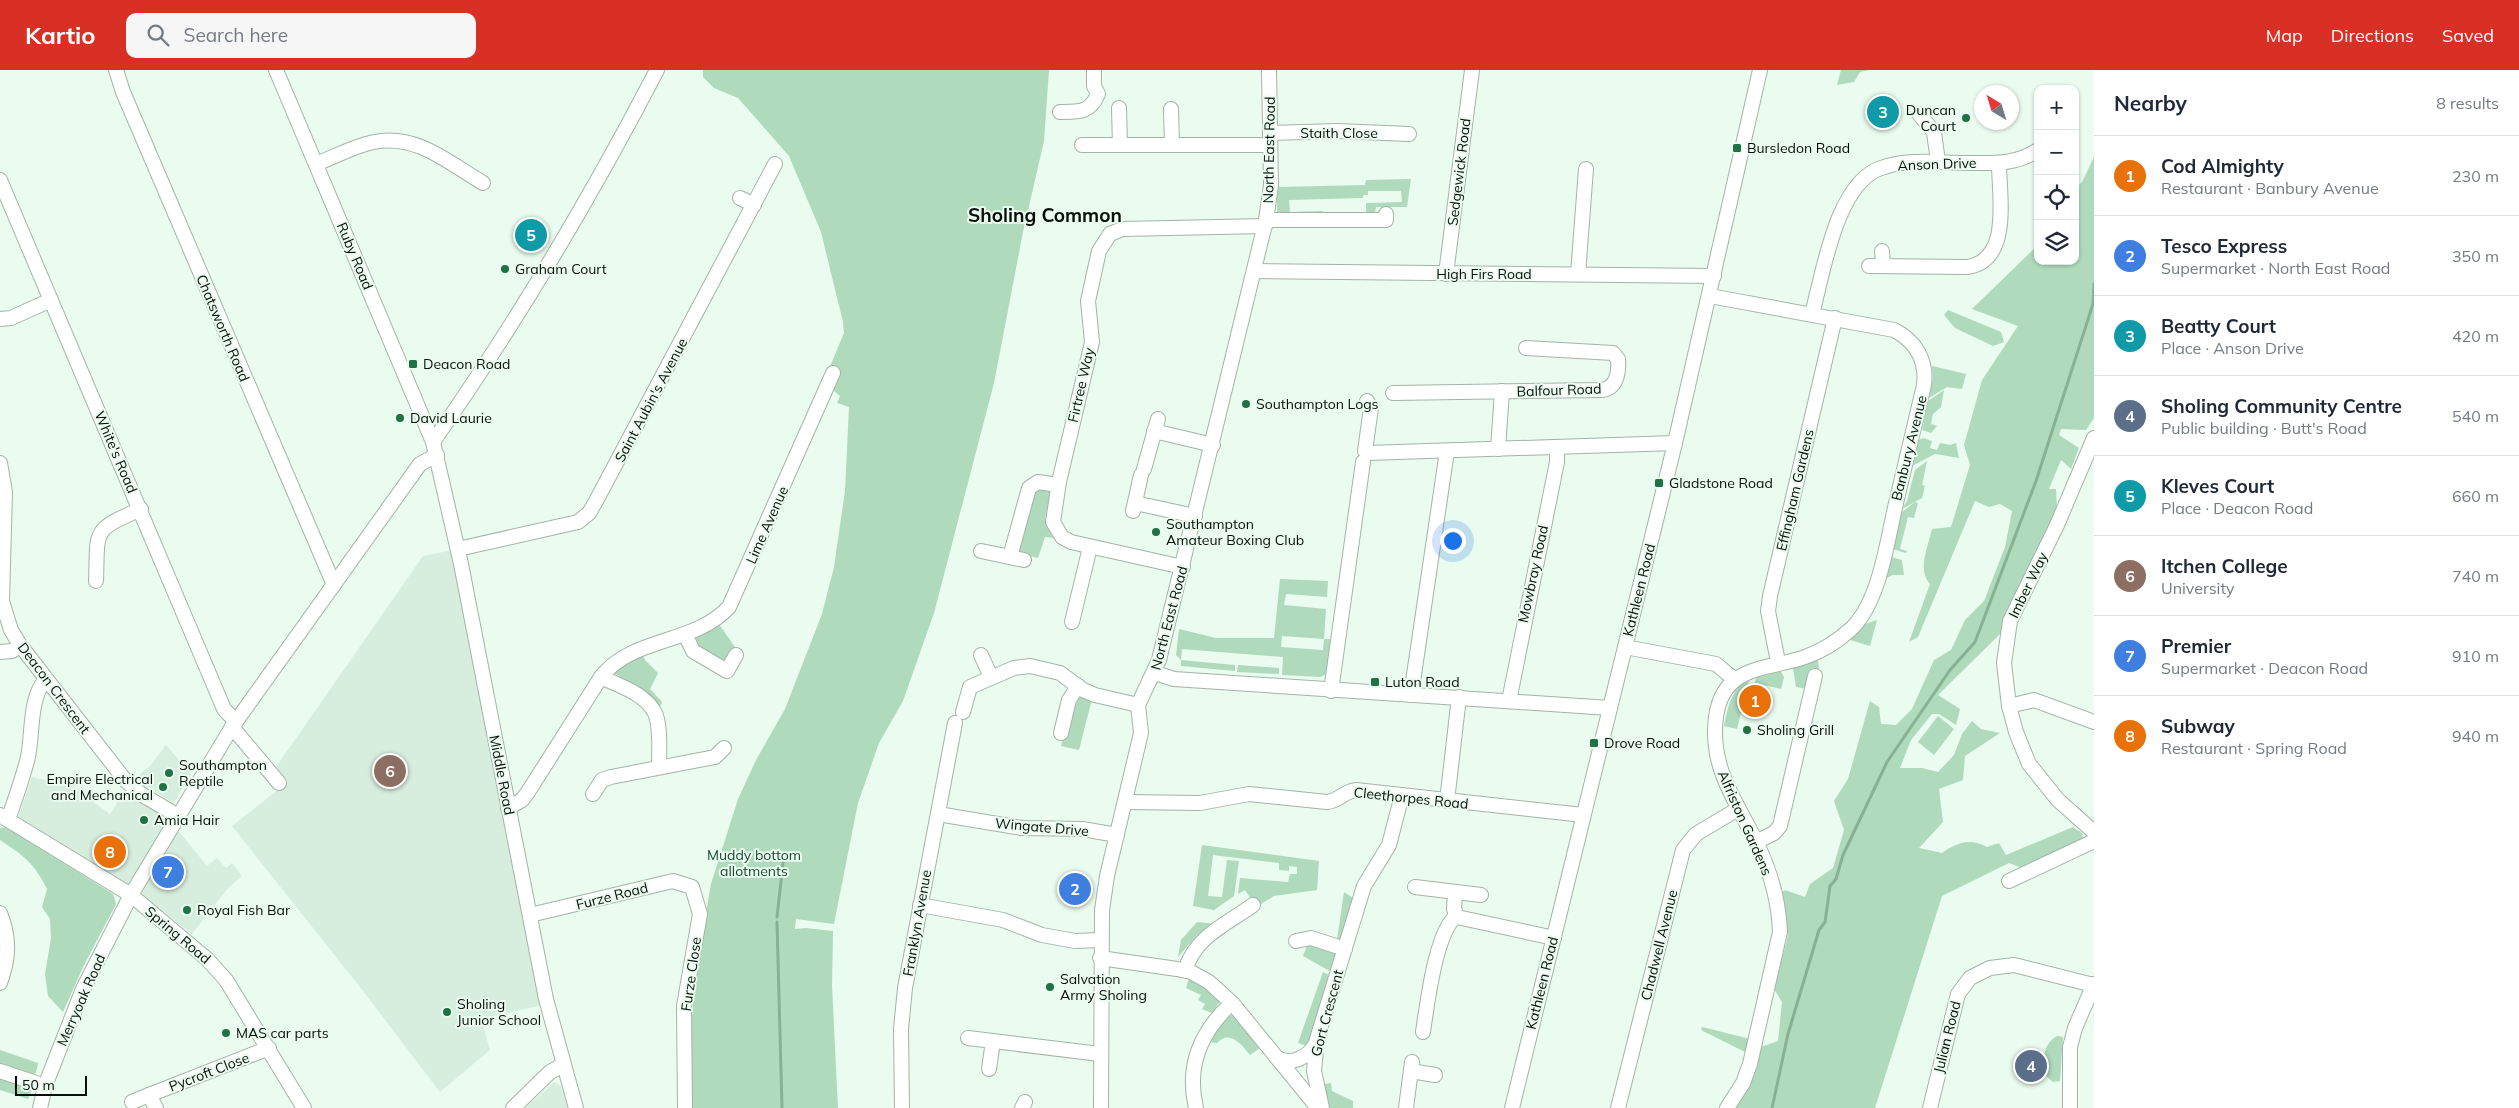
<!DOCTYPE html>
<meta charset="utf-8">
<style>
body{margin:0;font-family:Mulish,sans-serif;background:#f6f6f7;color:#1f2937}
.controls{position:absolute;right:15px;top:15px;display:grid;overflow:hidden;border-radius:10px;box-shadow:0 1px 4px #0004}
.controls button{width:45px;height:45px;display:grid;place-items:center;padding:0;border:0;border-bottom:1px solid #e0e1e3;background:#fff;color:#1f2937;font:25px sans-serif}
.compass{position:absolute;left:1974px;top:15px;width:45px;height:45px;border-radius:50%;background:#fff;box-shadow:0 1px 4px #0004;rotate:322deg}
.scale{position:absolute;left:15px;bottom:12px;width:72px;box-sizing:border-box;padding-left:5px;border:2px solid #090e0a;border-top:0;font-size:14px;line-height:18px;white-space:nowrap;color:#090e0a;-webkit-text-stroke:4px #eafbef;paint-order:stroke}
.you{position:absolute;left:1452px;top:470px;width:18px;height:18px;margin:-12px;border:4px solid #fff;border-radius:50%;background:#1a73e8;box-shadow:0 0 0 8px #1a73e833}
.badge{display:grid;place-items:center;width:32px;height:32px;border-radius:50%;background:#d93025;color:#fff;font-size:16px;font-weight:700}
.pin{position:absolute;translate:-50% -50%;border:2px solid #fff;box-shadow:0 1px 5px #0006}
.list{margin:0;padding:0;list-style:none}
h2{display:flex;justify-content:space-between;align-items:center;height:65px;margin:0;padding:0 20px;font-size:21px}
h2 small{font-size:16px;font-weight:400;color:#747a83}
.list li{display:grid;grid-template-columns:32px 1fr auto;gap:15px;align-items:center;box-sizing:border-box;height:80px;padding:0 20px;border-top:1px solid #e0e1e3}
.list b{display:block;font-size:19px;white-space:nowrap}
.list p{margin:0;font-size:16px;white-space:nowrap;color:#747a83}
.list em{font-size:16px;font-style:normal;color:#747a83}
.icon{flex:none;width:28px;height:28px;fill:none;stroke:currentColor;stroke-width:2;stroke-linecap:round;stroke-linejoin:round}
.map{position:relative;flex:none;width:2094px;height:1038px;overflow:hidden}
header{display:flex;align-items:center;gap:30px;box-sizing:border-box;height:70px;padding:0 25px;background:#d93025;color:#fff}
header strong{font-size:24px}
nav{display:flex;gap:28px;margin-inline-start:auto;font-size:18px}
.search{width:350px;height:45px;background:#f6f6f7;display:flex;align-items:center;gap:12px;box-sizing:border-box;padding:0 18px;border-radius:10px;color:#747a83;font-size:19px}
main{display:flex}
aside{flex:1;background:#fff}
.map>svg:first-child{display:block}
</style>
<header>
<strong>Kartio</strong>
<div class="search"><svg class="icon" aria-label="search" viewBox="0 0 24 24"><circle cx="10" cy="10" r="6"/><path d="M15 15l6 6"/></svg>Search here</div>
<nav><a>Map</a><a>Directions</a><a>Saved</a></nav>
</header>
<main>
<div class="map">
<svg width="2094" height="1038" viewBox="0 0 2094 1038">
<rect width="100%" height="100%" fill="#eafbef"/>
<g fill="#d7eede">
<polygon points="458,479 547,934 481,949 490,980 440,1022 360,917 232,756 288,712 276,697 423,486"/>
<polygon points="166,675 191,704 174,733 142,714 136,708 151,695"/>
<polygon points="32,707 71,716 110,744 125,721 167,747 207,796 217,788 226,798 232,793 242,806 228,818 192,864 142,825 18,748"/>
<polygon points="554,1012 561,1016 568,1038 525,1038"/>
</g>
<g fill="#b0dabc" fill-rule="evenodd">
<polygon points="703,0 1049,0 1044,71 1023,162 994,313 934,543 903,631 879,673 858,733 834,854 796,849 795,859 806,858 833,861 832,916 838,1038 692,1038 691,963 695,905 711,814 738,729 756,690 785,639 822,544 834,497 845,421 849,337 837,333 840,326 833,320 829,299 844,263 843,252 821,162 789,86 738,28 714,18 703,7"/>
<polygon points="1841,0 1869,0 1860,2 1854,12 1837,15"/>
<path d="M2094,87V348L2086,360L2061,359L2059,365L2079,378L2071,399L2061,390L2049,419H2056L2057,441L2001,563L1938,625L1960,639L1956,655L1939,644H1932L1911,670L1900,698H1922L1938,702L1954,685L1962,664L1972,651L1981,659L2000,663L1965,686L1963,710L1939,719L1943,752L1919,778L1942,783C1958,772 1970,768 1987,777L1999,773L2006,785L2073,757L2082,763L2083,769L2022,798L2009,793L1942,826L1875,1038H1733L1758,978L1778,971L1782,932L1774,919L1788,866L1782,822L1785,820L1805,827L1810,814L1833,798L1844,760L1834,731L1848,709L1870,631L1879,637L1881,654L1896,655L1912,639L1934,590L1951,580L1965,550L1984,531L2005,477L2012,441L2000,434L1989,437L1975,431L1918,567L1909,572L1930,514C1917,500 1928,477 1932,459L1951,457L1970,395L1964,375L1982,310L2018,256L1972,239L2038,175V191H2075V119L2082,112Z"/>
<polygon points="1411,109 1407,137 1376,137 1375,144 1366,147 1366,133 1402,132 1401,121 1368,121 1368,125 1363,125 1363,128 1289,130 1290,142 1323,141 1323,145 1277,143 1277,117 1365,115 1366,110"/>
<polygon points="1948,240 2001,262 2004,272 1993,276 1955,258 1944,245"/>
<polygon points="1932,296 1966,304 1962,319 1947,317 1929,328 1933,308"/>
<polygon points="1944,320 1941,337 1933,344 1931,354 1937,356 1931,363 1922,360 1928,331"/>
<polygon points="1923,368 1932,371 1930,378 1937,380 1940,373 1950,375 1956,373 1959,388 1935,384 1912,396 1919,370"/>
<polygon points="1927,391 1922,415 1925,416 1922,428 1902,439 1907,431 1915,400"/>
<polygon points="1037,417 1048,419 1050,422 1045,450 1053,468 1045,467 1038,488 1022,484 1017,477 1026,441"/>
<polygon points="1915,432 1918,433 1914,448 1908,447 1900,479 1907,481 1906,483 1892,479 1902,442"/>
<polygon points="1891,487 1902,490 1904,505 1893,505 1885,509"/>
<path d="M1280,509L1328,511L1327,527L1286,524L1284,535L1326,539L1324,569H1332L1327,604L1320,607L1282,605L1283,587L1182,579L1181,590L1235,595V601L1181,596V590L1176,585L1179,559L1216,568H1274ZM1282,566L1324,569L1323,580L1281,577Z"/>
<polygon points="1877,550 1870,576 1850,570 1865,554"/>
<polygon points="719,554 737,580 726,593 697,580 694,567"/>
<polygon points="642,583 645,590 658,603 650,619 662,632 661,635 657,636 640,618 612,602"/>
<polygon points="1818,590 1819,599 1812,598 1807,619 1796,617 1793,598"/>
<polygon points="1238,595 1279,598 1279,604 1237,602"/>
<polygon points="1780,600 1784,607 1781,619 1755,613 1756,607 1763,603"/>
<path d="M1749,611L1737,659L1724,656C1727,640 1732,615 1749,611Z"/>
<polygon points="1082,626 1092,629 1079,680 1061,676 1071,639 1074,640 1078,629"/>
<polygon points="1938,646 1954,659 1934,685 1918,672"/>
<path d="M6,757L113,824L116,834L84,895L63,942L48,926L45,904L51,868L50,849L42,837L47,819C35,794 23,785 0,770V758Z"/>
<polygon points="1202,775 1319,791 1317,820 1274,826 1256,837 1245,820 1238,824 1240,808 1288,812 1290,804 1297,804 1297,797 1289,796 1289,801 1279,800 1279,793 1213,785 1208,826 1222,827 1227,790 1239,791 1234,826 1214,840 1193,836"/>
<polygon points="1344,822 1356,830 1341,871 1337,870"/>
<polygon points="1197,852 1217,854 1197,865 1178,887 1181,870"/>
<polygon points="1308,873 1338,881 1333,903 1303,886"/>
<polygon points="1323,902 1333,907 1310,977 1298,973"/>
<polygon points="1189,908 1207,918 1220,931 1212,943 1202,939 1205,934 1198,930 1201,925 1186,918"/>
<path d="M1232,945L1260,978L1250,985C1242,975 1230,959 1217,973L1208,972L1227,947Z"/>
<polygon points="1702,957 1750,969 1747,983 1701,960"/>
<path d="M2057,966L2063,967L2060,1011L2053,1012L2045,1005C2043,989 2042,975 2057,966Z"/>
<polygon points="0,980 38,993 36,1003 31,1005 0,995"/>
<polygon points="0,1007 32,1019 28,1029 0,1020"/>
<polygon points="1331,1013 1332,1021 1353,1031 1353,1038 1330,1038 1324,1014"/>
</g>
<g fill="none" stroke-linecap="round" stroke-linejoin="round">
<g stroke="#86b193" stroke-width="3">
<polyline points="777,847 784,785"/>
<polyline points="777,852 782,1038"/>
<polyline points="1772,1038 1788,964 1819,860 1825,852 1830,816 1836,809 1843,785 1887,692 1950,600 1975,572 2036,411 2093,234 2094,214"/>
</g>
<defs>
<g id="minor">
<polyline points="116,0 123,22 334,515"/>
<polyline points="276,0 433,372 461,494 546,929 576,1038"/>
<polyline points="1119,38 1120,75"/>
<polyline points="1171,39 1172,75"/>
<path d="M1060,42C1079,42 1090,43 1098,24L1094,16V0"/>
<polyline points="1919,44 1934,62 1938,92"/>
<polyline points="1270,63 1337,61 1409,64"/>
<polyline points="1082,75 1270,75"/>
<path d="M316,94C334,87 354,76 374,72C416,63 449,93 483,113"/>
<polyline points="0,110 224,639 236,652"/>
<polyline points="740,128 754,135"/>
<polyline points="1266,150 1386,150 1386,144"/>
<polyline points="1882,181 1883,196"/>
<path d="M1869,196L1967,197C2012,191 1999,126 1999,93"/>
<polyline points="1254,201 1714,206"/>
<polyline points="1446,204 1472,0"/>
<polyline points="1578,204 1586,99"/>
<path d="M1710,226L1894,260C1916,271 1927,291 1924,315C1915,353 1906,391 1897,429C1887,469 1881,530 1851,559C1838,571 1822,581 1805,587C1768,600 1723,594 1716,647C1709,700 1739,734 1759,778C1771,804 1779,833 1780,862L1750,994L1743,1013L1727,1038"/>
<path d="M1812,244C1823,204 1836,113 1881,98C1909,88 1939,93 1968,93C1994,93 2015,95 2038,80"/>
<polyline points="0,249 11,248 51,230"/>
<path d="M1393,323L1602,320C1617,318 1619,302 1618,289L1613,283L1526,278"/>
<polyline points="1367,331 1371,338 1365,381 1367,383 1675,373"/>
<polyline points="1154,361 1213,375"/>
<polyline points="2094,368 2057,455 2010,551 2004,593 2009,636 2016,662 2029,694 2058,730 2094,762"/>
<path d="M433,372C516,253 590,129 657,0"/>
<polyline points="1498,379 1502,321"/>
<polyline points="0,393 5,422 2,531 11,560 20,575 125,710 141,724 178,746"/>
<polyline points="1144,399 1158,349"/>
<polyline points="1135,433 1195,446"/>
<polyline points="1133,441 1141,405"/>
<polyline points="458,479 578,452 589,443 596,431 775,94"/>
<polyline points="981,481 1024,490"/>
<polyline points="1010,487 1029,418 1038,412 1058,415"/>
<polyline points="1183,497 1071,472 1062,467 1053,452 1059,412 1092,272 1088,231 1099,181 1110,164 1122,159 1265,156"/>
<path d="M96,511C98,459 91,461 141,439"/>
<polyline points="1072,552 1090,477"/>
<polyline points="685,564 693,581 727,601 736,585"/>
<polyline points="1625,577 1716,594 1735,610"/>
<polyline points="0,582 12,581 20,575"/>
<polyline points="981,585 991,607"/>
<polyline points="1778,592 1768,541 1770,526 1835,248"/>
<polyline points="1155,603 1174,609 1610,638"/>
<path d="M601,607C619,616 645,623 655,643C661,656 659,683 659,697"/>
<polyline points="1331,621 1363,392"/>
<polyline points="1411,625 1447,381"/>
<polyline points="1509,631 1557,392 1557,377"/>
<polyline points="2009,636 2034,630 2094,652"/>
<polyline points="963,642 970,617 1014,598 1030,596 1060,603 1083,620 1095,625 1138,635"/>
<polyline points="232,657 279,713"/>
<polyline points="1061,663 1069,630 1078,616"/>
<polyline points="593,724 602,710 611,707 715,687 724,678"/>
<polyline points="1447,731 1459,627"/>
<path d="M1125,732L1200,733L1249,724L1327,732C1339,731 1344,721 1356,720L1583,745"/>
<path d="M508,738L522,730L528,722L601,607C633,566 694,575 729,537L833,303"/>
<polyline points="938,744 1022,758 1082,759 1117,765"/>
<polyline points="0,745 131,825 207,889 226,910 304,1038"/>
<path d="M8,750C15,729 23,708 28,687C33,662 29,628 46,609"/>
<polyline points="1756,772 1774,763 1780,756 1815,606"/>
<polyline points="2009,811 2094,771"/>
<polyline points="1415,817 1481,825"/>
<polyline points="1455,822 1454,839 1457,847"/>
<polyline points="920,835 1003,850 1042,865 1075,871 1100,870"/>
<path d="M0,843C10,868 9,888 0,913"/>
<polyline points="530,845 673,811 692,817 700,844 684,936 685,1038"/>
<polyline points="1296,871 1311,868 1345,879"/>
<polyline points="1100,888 1177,899 1191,902 1209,912 1233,934 1318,1038"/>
<path d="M1185,900C1196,866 1225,855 1253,835"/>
<path d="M1423,962C1427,935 1435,869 1453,849L1457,847L1554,868"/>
<polyline points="968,968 1100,984"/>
<path d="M1276,987C1290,997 1309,987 1316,973"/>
<polyline points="989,999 993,971"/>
<polyline points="0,1001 45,1016"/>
<polyline points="1411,1001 1435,1005"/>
<polyline points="132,1032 149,1025"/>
<polyline points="40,1038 45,1016 83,919 131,825 232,657 420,394 437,385"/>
<polyline points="156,1038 149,1025 269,978"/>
<polyline points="513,1038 550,1002 563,995"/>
<polyline points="902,1038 901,959 905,918 955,653"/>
<polyline points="1022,1038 1025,1032"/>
<polyline points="1101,1038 1102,840 1107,806 1141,663 1138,635 1159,590 1266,150 1271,115 1269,0"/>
<path d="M1196,1038C1186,996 1200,962 1232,933"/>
<polyline points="1322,1038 1314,1001 1317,969 1364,816 1389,775 1402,725"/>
<polyline points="1406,1038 1412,992"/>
<polyline points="1512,1038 1675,373 1760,0"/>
<polyline points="1618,1038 1683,780 1696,764 1738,739"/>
<polyline points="1930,1038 1958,924 1970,908 1990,898 2014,895 2093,915"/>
<polyline points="2070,1038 2070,977 2075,958 2094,914"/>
</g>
</defs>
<use href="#minor" stroke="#a3b3a8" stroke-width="16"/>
<use href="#minor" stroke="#fff" stroke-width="14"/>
</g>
<g fill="#1f7244" stroke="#eafbef" stroke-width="2">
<circle cx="1966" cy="48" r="5"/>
<rect x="1732" y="73" width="10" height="10" rx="2.5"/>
<circle cx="505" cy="199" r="5"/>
<rect x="408" y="289" width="10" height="10" rx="2.5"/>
<circle cx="1246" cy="334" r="5"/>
<circle cx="400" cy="348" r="5"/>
<rect x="1654" y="408" width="10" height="10" rx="2.5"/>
<circle cx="1156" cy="462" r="5"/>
<rect x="1370" y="607" width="10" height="10" rx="2.5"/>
<circle cx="1747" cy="660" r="5"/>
<rect x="1589" y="668" width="10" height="10" rx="2.5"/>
<circle cx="169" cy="703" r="5"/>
<circle cx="163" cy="717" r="5"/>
<circle cx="144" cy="750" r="5"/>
<circle cx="187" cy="840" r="5"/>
<circle cx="1050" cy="917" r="5"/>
<circle cx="447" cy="942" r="5"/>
<circle cx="226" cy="963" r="5"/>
</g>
<g text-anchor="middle" stroke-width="4" stroke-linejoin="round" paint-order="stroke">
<g font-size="14" fill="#090e0a" stroke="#eafbef" text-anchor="start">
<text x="1956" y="45" text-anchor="end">Duncan<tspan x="1956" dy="16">Court</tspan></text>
<text x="1747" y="83">Bursledon Road</text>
<text x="515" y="204">Graham Court</text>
<text x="423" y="299">Deacon Road</text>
<text x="1256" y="339">Southampton Logs</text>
<text x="410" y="353">David Laurie</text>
<text x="1669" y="418">Gladstone Road</text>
<text x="1166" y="459">Southampton<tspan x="1166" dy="16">Amateur Boxing Club</tspan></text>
<text x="1385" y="617">Luton Road</text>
<text x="1757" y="665">Sholing Grill</text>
<text x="1604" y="678">Drove Road</text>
<text x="179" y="700">Southampton<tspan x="179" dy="16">Reptile</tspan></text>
<text x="153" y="714" text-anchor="end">Empire Electrical<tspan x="153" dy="16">and Mechanical</tspan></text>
<text x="154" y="755">Amia Hair</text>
<text x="197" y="845">Royal Fish Bar</text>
<text x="1060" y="914">Salvation<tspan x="1060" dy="16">Army Sholing</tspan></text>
<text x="457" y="939">Sholing<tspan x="457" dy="16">Junior School</tspan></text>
<text x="236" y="968">MAS car parts</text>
</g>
<g font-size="14" fill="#090e0a" stroke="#eafbef">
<text x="1339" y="68">Staith Close</text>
<text transform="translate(1269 80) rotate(-89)" y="5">North East Road</text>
<text transform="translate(1937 94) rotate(-2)" y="5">Anson Drive</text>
<text transform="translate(1459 102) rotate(-83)" y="5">Sedgewick Road</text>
<text transform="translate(355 186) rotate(67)" y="5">Ruby Road</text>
<text x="1484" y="209">High Firs Road</text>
<text transform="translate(223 258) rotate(67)" y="5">Chatsworth Road</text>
<text transform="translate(1081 315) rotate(-77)" y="5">Firtree Way</text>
<text transform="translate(1559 320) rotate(-2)" y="5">Balfour Road</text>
<text transform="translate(651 330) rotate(-62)" y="5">Saint Aubin's Avenue</text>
<text transform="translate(1909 378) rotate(-76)" y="5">Banbury Avenue</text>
<text transform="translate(116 382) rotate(67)" y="5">White's Road</text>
<text transform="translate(1795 420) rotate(-77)" y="5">Effingham Gardens</text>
<text transform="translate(767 455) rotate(-66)" y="5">Lime Avenue</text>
<text transform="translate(1533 504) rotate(-78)" y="5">Mowbray Road</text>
<text transform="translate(2028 515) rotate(-64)" y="5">Imber Way</text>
<text transform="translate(1639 520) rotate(-76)" y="5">Kathleen Road</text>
<text transform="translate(1169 548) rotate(-75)" y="5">North East Road</text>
<text transform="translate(54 618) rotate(53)" y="5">Deacon Crescent</text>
<text transform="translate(502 705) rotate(79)" y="5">Middle Road</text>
<text transform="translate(1411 728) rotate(6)" y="5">Cleethorpes Road</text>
<text transform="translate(1745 753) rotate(66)" y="5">Alfriston Gardens</text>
<text transform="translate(1042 757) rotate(5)" y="5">Wingate Drive</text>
<text transform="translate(612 826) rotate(-14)" y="5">Furze Road</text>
<text transform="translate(917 853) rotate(-80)" y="5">Franklyn Avenue</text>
<text transform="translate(178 865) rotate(40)" y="5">Spring Road</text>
<text transform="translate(1659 875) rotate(-76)" y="5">Chadwell Avenue</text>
<text transform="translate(691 904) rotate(-82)" y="5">Furze Close</text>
<text transform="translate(1542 913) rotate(-76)" y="5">Kathleen Road</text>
<text transform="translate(81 930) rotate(-66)" y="5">Merryoak Road</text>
<text transform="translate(1327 943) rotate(-75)" y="5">Gort Crescent</text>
<text transform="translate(1947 967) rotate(-76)" y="5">Julian Road</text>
<text transform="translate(209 1002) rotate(-21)" y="5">Pycroft Close</text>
</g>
<g font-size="14" fill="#16492b" stroke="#eafbef">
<text x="754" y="790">Muddy bottom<tspan x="754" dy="16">allotments</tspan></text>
</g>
<g font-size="19" font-weight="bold" fill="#090e0a" stroke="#eafbef">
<text x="1045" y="152">Sholing Common</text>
</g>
</g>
</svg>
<div class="controls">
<button>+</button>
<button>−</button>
<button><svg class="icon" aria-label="locate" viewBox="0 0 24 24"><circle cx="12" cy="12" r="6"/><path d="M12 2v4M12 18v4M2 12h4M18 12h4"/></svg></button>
<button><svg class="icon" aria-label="layers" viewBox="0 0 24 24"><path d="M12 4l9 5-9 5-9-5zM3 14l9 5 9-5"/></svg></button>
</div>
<svg class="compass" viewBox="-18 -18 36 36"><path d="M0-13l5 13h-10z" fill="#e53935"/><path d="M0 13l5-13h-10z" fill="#747a83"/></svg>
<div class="scale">50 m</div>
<div class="you"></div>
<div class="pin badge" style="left:1755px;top:631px;background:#e8710a">1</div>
<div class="pin badge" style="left:1075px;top:819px;background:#3f7fe0">2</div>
<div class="pin badge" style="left:1883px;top:42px;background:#0f9aa8">3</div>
<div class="pin badge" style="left:2031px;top:996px;background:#5c6f8a">4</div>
<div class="pin badge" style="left:531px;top:165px;background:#0f9aa8">5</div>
<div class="pin badge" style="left:390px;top:701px;background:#8d6e63">6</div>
<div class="pin badge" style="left:168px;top:802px;background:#3f7fe0">7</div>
<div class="pin badge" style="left:110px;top:782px;background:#e8710a">8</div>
</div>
<aside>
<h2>Nearby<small>8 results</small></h2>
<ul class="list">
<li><span class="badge" style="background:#e8710a">1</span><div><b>Cod Almighty</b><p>Restaurant · Banbury Avenue</p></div><em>230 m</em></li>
<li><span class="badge" style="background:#3f7fe0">2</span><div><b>Tesco Express</b><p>Supermarket · North East Road</p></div><em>350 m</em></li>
<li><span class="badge" style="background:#0f9aa8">3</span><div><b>Beatty Court</b><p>Place · Anson Drive</p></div><em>420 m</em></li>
<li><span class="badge" style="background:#5c6f8a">4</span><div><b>Sholing Community Centre</b><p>Public building · Butt's Road</p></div><em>540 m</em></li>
<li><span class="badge" style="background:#0f9aa8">5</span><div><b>Kleves Court</b><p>Place · Deacon Road</p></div><em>660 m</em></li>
<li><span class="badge" style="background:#8d6e63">6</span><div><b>Itchen College</b><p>University</p></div><em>740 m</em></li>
<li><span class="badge" style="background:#3f7fe0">7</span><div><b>Premier</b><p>Supermarket · Deacon Road</p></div><em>910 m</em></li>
<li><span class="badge" style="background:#e8710a">8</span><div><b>Subway</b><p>Restaurant · Spring Road</p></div><em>940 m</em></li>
</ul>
</aside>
</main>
